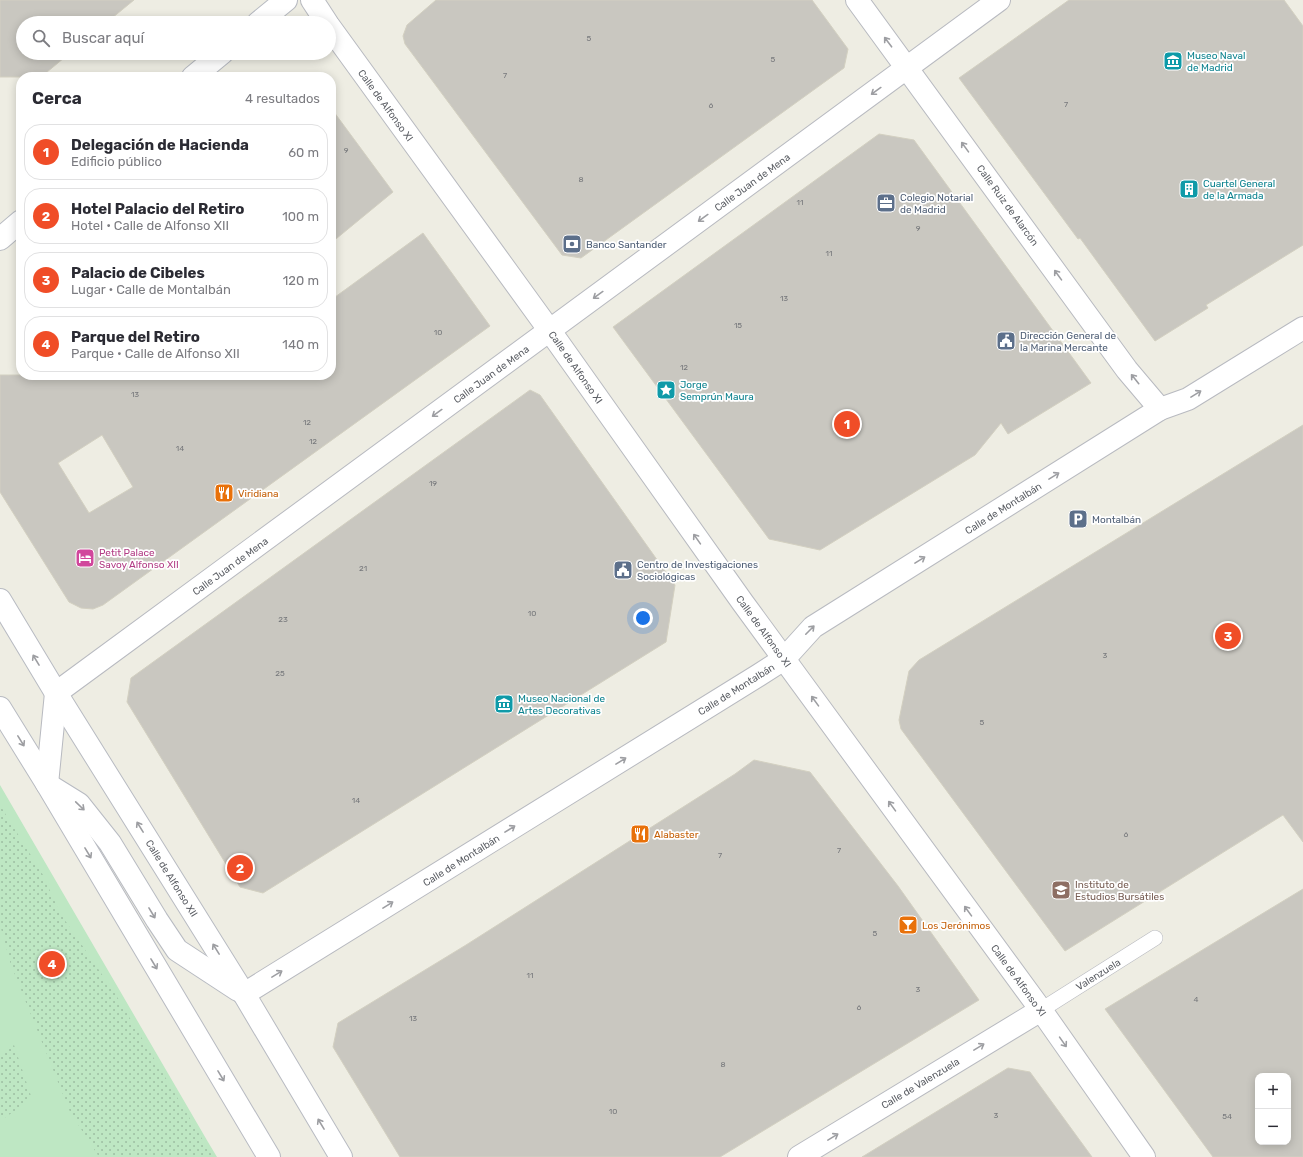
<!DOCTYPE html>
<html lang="es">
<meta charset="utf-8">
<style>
body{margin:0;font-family:Rubik,sans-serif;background:#f2f2f3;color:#2b2b33}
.controls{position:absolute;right:12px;bottom:12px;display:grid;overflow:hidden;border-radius:8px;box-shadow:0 2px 10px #0003}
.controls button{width:36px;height:36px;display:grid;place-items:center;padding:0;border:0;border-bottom:1px solid #e1e1e2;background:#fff;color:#2b2b33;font:20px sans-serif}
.you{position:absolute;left:643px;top:618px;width:14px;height:14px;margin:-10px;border:3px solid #fff;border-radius:50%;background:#1a73e8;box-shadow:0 0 0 6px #1a73e833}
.badge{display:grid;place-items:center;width:26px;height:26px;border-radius:50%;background:#f04d27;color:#fff;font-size:13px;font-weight:700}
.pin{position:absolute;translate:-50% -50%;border:2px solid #fff;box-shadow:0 1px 4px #0006}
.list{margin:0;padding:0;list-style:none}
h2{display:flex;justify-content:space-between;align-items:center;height:52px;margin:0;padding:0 16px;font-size:17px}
h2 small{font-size:13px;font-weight:400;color:#7c7c81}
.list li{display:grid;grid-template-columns:26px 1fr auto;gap:12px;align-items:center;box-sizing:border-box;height:56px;margin:0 8px 8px;padding:0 8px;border:1px solid #e1e1e2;border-radius:16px}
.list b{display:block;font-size:15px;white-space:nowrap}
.list p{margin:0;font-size:13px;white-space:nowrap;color:#7c7c81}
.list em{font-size:13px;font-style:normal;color:#7c7c81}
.icon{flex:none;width:22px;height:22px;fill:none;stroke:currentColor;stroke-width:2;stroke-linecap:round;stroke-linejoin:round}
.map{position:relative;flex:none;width:1303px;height:1157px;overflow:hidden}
.search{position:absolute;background:#fff;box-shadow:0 2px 10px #0003;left:16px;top:16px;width:320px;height:44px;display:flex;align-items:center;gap:10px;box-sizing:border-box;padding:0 14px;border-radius:22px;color:#7c7c81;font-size:15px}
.panel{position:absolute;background:#fff;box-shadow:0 2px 10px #0003;left:16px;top:72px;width:320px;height:308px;border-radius:16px}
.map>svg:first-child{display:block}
</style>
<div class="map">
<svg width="1303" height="1157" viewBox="0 0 1303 1157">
<defs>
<pattern id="garden-dots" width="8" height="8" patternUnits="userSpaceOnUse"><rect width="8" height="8" fill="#bee7c3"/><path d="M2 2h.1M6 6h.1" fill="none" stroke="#9dbea2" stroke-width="1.8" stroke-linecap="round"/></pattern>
</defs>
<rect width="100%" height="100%" fill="#eeede3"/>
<polygon fill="#bee7c3" points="0,785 208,1142 217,1157 0,1157"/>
<g fill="url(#garden-dots)">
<polygon points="0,805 43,875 60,913 116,995 213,1157 99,1157 70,1112 11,965 0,925"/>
<polygon points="14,1045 32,1099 0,1121 0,1055"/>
</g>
<g fill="#c9c7c0" stroke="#d3d0c1" fill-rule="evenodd">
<polygon points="0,0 134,0 106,23 23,23 23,53 70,53 41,77 0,77"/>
<polygon points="436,0 812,0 848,49 844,68 581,258 562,255 405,44 403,36 407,25"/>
<polygon points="1069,0 1284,0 1303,26 1303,245 1206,305 1208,308 1155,341 1080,238 1078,239 959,78"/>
<polygon points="331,108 393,192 331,243"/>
<polygon points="879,134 914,140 1091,383 1008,434 1001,423 975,455 820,550 769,539 613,327"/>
<path d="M423,233L490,326L103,605L93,609L81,608L69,602L0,492V375H331V300ZM102,435L133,487L89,513L58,463Z"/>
<polygon points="530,390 540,395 675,585 666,642 263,893 240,887 127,702 131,678"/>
<polygon points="1303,425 1303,842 1283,815 1065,951 901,729 899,720 909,671 919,660"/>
<polygon points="754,760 810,772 898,886 979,1000 720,1157 400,1157 333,1047 338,1023 466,945 735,774"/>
<path d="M1303,889V1157H1213L1105,1009ZM1258,1076H1288V1142H1258Z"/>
<polygon points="1008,1068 1030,1072 1092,1157 862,1157"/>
</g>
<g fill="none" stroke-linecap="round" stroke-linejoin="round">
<defs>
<polyline id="lane" points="1041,1010 1155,938"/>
<g id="street">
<polyline points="312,0 327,23"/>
<polyline points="857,0 1127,370 1160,409"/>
<polyline points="329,26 550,331 743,603 1041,1010 1144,1157"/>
<polyline points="47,784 56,693 999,0"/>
<polyline points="244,994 759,675 784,659 813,627 1160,409 1188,399 1303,328"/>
<polyline points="799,1157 1041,1010"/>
</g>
<g id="secondary">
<polyline points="258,23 286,0"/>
<polyline points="193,77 222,53"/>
<polyline points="0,239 21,221"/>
<polyline points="0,600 56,693 244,994 341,1157"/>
<polyline points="0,708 47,784 269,1157"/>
<polyline points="50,786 79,804 110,843 157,920 177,950 238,990"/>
</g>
</defs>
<use href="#lane" stroke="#b8bac0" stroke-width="16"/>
<use href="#street" stroke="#b8bac0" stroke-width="24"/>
<use href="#secondary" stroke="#b8bbc2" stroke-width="24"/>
<use href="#lane" stroke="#fff" stroke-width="15"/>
<use href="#street" stroke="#fff" stroke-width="22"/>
<use href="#secondary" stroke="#fff" stroke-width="22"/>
</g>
<defs><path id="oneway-shaft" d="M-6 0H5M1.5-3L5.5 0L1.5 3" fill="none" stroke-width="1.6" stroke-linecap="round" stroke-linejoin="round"/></defs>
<g stroke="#9d9ea2">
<use href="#oneway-shaft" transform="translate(888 42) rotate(-127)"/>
<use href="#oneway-shaft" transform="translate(876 91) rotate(144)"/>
<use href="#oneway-shaft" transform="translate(965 147) rotate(-126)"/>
<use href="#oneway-shaft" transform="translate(703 218) rotate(144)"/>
<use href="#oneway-shaft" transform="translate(1058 275) rotate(-126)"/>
<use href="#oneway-shaft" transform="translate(598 295) rotate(144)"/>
<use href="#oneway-shaft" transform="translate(1135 379) rotate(-129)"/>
<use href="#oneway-shaft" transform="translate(1196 394) rotate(-32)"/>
<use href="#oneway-shaft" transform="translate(437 413) rotate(144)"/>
<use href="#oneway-shaft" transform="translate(1054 476) rotate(-32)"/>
<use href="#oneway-shaft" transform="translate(697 539) rotate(-125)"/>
<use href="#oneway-shaft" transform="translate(920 560) rotate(-32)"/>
<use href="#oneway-shaft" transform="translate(810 630) rotate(-45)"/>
<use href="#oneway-shaft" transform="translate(36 660) rotate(-121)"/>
<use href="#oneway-shaft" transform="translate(815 701) rotate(-126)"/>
<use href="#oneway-shaft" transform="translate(21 741) rotate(58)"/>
<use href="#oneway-shaft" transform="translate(621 761) rotate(-32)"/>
<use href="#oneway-shaft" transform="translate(80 806) rotate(44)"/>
<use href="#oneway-shaft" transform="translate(892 806) rotate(-126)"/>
<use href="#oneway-shaft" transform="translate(140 827) rotate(-122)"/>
<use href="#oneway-shaft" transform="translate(510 829) rotate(-32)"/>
<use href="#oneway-shaft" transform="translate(88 853) rotate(59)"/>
<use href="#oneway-shaft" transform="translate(388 905) rotate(-32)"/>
<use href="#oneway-shaft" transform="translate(968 911) rotate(-126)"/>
<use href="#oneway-shaft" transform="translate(152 913) rotate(59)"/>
<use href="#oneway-shaft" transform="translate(216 949) rotate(-122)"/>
<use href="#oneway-shaft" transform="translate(154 964) rotate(59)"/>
<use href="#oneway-shaft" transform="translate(277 974) rotate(-31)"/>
<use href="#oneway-shaft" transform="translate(1063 1042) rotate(55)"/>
<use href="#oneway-shaft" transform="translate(979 1047) rotate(-31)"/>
<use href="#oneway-shaft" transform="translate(221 1076) rotate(59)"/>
<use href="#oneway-shaft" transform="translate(321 1124) rotate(-121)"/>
<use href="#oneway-shaft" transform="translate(833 1137) rotate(-31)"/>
</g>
<defs>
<symbol id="museum-square" viewBox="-11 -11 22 22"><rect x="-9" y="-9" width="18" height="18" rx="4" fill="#0f9aa8" stroke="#fff"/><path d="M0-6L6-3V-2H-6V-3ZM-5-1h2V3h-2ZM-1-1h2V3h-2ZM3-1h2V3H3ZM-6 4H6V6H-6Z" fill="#fff"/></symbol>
<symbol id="building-square" viewBox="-11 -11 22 22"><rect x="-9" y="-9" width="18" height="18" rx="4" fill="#0f9aa8" stroke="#fff"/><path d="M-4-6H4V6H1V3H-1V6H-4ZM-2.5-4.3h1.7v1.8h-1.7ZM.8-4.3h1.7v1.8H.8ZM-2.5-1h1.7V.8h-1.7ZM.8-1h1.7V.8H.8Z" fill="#fff"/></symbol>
<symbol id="office-square" viewBox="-11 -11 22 22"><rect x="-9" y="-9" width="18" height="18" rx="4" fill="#5c6f8a" stroke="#fff"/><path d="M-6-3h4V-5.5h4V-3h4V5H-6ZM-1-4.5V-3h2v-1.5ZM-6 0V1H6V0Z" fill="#fff"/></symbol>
<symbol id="bank-square" viewBox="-11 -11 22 22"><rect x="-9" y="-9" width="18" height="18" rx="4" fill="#5c6f8a" stroke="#fff"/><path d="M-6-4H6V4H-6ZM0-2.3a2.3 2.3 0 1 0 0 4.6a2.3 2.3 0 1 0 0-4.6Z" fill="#fff"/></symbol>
<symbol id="civic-square" viewBox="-11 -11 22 22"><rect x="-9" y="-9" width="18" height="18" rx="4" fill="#5c6f8a" stroke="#fff"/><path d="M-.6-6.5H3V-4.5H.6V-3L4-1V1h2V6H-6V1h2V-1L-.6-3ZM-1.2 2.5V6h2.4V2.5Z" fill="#fff"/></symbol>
<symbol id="sight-square" viewBox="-11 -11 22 22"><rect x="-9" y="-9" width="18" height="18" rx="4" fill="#0f9aa8" stroke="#fff"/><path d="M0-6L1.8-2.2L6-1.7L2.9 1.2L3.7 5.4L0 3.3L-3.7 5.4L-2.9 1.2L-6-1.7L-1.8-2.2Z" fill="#fff"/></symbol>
<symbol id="restaurant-square" viewBox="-11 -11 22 22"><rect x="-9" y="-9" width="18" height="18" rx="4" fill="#e8710a" stroke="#fff"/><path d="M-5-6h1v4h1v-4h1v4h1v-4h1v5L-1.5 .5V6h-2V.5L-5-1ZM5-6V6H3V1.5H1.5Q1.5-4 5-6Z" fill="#fff"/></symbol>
<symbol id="parking-square" viewBox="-11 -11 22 22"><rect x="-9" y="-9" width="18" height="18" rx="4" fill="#5c6f8a" stroke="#fff"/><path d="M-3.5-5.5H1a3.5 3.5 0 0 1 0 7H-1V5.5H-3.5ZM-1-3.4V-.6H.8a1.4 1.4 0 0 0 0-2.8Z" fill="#fff"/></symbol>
<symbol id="hotel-square" viewBox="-11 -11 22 22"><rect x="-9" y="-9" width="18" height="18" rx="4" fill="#d1479c" stroke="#fff"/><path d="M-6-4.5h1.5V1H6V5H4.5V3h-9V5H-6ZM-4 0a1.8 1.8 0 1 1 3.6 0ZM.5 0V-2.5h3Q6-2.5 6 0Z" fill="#fff"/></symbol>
<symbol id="university-square" viewBox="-11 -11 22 22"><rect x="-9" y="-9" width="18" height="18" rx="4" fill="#8d6e63" stroke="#fff"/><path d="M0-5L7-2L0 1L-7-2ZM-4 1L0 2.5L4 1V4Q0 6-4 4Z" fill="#fff"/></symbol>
<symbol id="bar-square" viewBox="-11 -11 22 22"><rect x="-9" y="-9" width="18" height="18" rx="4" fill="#e8710a" stroke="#fff"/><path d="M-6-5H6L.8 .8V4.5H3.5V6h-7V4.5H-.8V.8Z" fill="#fff"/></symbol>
</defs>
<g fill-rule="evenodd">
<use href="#museum-square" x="1162" y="50" width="22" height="22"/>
<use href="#building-square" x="1178" y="178" width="22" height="22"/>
<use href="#office-square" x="875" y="192" width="22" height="22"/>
<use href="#bank-square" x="561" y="233" width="22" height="22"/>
<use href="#civic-square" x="995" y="330" width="22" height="22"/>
<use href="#sight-square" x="655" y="379" width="22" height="22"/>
<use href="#restaurant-square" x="213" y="482" width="22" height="22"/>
<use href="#parking-square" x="1067" y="508" width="22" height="22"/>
<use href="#hotel-square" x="74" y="547" width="22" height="22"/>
<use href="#civic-square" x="612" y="559" width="22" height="22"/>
<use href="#museum-square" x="493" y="693" width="22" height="22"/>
<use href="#restaurant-square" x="629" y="823" width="22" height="22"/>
<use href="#university-square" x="1050" y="879" width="22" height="22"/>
<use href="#bar-square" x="897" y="914" width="22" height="22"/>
</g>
<g text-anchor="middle" stroke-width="3.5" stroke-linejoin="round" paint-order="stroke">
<g font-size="8" fill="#76787b">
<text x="589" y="41">5</text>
<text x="773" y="62">5</text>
<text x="505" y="78">7</text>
<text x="1066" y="107">7</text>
<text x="711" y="108">6</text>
<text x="346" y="153">9</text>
<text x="581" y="182">8</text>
<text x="800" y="205">11</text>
<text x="918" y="231">9</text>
<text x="829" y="256">11</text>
<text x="784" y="301">13</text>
<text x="738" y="328">15</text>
<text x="438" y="335">10</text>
<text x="684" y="370">12</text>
<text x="135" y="397">13</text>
<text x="307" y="425">12</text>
<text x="313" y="444">12</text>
<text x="180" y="451">14</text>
<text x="433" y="486">19</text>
<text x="363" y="571">21</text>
<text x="532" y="616">10</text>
<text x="283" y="622">23</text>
<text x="1105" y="658">3</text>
<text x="280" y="676">25</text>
<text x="982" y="725">5</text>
<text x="356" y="803">14</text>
<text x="1126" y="837">6</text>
<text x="839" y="853">7</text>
<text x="720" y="858">7</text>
<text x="875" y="936">5</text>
<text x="530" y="978">11</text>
<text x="918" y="992">3</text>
<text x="1196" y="1002">4</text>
<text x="859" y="1010">6</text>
<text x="413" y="1021">13</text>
<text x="723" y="1067">8</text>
<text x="613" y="1114">10</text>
<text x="996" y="1118">3</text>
<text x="1227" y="1119">54</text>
</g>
<g font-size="10" fill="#0d838f" stroke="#fff" text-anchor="start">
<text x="1187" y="59">Museo Naval<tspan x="1187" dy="12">de Madrid</tspan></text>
<text x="1203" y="187">Cuartel General<tspan x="1203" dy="12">de la Armada</tspan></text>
<text x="680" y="388">Jorge<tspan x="680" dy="12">Semprún Maura</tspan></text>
<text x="518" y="702">Museo Nacional de<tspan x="518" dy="12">Artes Decorativas</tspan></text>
</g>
<g font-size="10" fill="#5b5e64" stroke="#fff">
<text transform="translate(386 105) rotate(54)" y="4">Calle de Alfonso XI</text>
<text transform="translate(752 182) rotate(-36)" y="4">Calle Juan de Mena</text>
<text transform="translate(1008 205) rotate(54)" y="4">Calle Ruiz de Alarcón</text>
<text transform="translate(576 367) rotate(55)" y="4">Calle de Alfonso XI</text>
<text transform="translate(491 374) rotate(-36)" y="4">Calle Juan de Mena</text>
<text transform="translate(1003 508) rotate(-32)" y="4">Calle de Montalbán</text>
<text transform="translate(230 566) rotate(-36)" y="4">Calle Juan de Mena</text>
<text transform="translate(764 631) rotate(54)" y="4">Calle de Alfonso XI</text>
<text transform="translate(736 689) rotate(-32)" y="4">Calle de Montalbán</text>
<text transform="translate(461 860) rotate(-32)" y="4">Calle de Montalbán</text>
<text transform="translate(172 878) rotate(58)" y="4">Calle de Alfonso XII</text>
<text transform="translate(1098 974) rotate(-32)" y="4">Valenzuela</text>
<text transform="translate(1019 980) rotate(54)" y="4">Calle de Alfonso XI</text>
<text transform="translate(920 1083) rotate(-31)" y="4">Calle de Valenzuela</text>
</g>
<g font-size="10" fill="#4e5e75" stroke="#fff" text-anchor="start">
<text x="900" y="201">Colegio Notarial<tspan x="900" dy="12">de Madrid</tspan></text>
<text x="586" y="248">Banco Santander</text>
<text x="1020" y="339">Dirección General de<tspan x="1020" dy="12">la Marina Mercante</tspan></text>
<text x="1092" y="523">Montalbán</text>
<text x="637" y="568">Centro de Investigaciones<tspan x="637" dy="12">Sociológicas</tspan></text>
</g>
<g font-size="10" fill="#c56008" stroke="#fff" text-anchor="start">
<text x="238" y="497">Viridiana</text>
<text x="654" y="838">Alabaster</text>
<text x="922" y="929">Los Jerónimos</text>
</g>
<g font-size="10" fill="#b23c85" stroke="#fff" text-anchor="start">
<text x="99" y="556">Petit Palace<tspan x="99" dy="12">Savoy Alfonso XII</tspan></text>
</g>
<g font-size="10" fill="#785e54" stroke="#fff" text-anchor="start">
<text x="1075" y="888">Instituto de<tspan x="1075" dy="12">Estudios Bursátiles</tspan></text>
</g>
</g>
</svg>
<div class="controls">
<button>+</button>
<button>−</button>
</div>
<div class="you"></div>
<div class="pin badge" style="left:847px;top:424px">1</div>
<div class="pin badge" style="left:240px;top:868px">2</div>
<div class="pin badge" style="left:1228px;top:636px">3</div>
<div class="pin badge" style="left:52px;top:964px">4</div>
<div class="search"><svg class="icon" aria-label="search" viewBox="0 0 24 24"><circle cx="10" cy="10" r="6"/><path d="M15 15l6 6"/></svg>Buscar aquí</div>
<section class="panel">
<h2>Cerca<small>4 resultados</small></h2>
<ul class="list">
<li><span class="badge">1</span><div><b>Delegación de Hacienda</b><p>Edificio público</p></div><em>60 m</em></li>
<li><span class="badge">2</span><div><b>Hotel Palacio del Retiro</b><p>Hotel · Calle de Alfonso XII</p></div><em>100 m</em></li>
<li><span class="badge">3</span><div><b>Palacio de Cibeles</b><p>Lugar · Calle de Montalbán</p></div><em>120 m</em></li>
<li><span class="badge">4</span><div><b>Parque del Retiro</b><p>Parque · Calle de Alfonso XII</p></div><em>140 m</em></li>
</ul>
</section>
</div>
